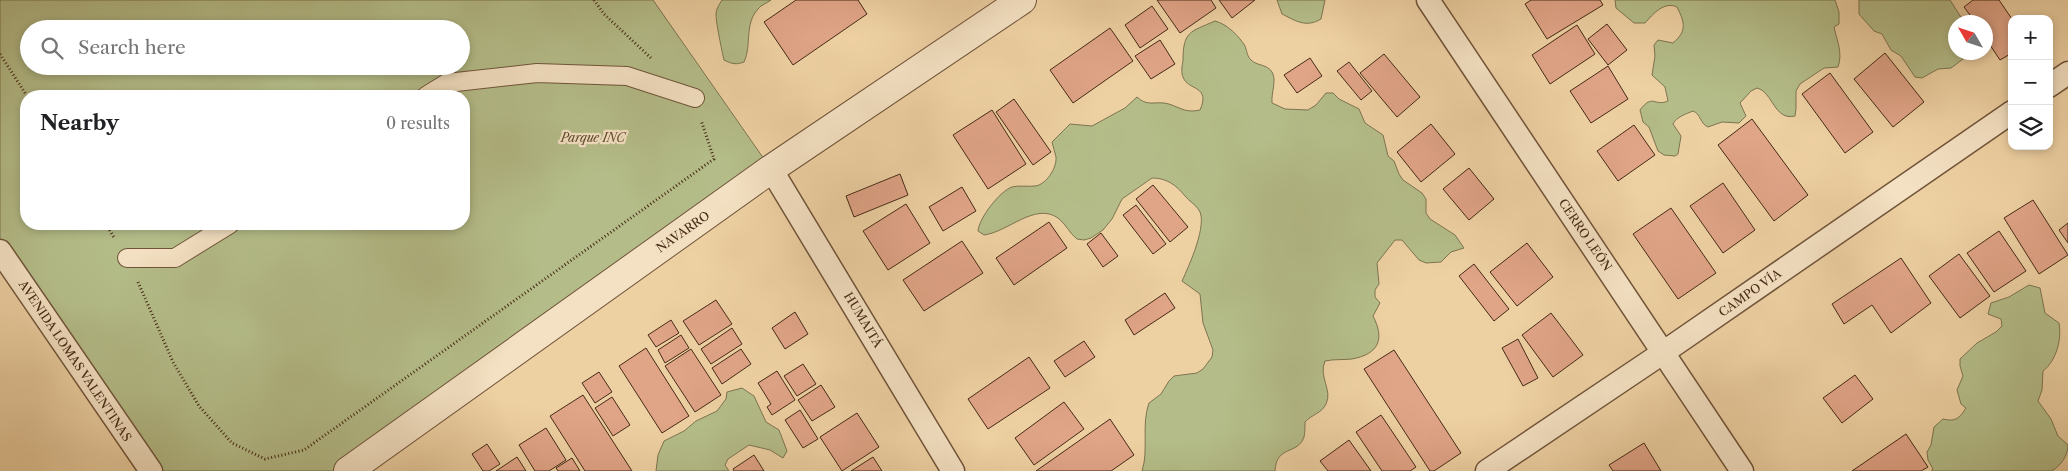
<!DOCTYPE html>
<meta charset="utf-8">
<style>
body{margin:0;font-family:"Libre Caslon Text",serif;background:#f2f2f2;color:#202124}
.controls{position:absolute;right:15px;top:15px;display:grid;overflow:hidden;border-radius:10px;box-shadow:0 2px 8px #0003}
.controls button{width:45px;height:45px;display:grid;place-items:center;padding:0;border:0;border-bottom:1px solid #e0e0e0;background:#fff;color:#202124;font:25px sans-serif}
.compass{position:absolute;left:1948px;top:15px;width:45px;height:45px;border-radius:50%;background:#fff;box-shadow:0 2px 8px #0003;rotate:309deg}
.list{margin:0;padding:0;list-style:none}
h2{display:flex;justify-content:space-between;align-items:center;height:65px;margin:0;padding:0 20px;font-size:21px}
h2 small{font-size:16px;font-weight:400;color:#757577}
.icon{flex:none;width:28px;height:28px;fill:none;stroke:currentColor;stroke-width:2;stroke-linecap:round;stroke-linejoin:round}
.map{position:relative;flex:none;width:2068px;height:471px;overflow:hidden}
.search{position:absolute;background:#fff;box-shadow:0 2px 8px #0003;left:20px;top:20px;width:450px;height:55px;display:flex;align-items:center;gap:12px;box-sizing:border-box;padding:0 18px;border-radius:28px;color:#757577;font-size:19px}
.panel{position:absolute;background:#fff;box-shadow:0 2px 8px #0003;left:20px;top:90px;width:450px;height:140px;border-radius:20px}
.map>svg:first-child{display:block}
</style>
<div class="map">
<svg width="2068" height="471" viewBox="0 0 2068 471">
<rect width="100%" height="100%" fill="#eed1a3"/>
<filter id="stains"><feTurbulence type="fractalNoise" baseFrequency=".004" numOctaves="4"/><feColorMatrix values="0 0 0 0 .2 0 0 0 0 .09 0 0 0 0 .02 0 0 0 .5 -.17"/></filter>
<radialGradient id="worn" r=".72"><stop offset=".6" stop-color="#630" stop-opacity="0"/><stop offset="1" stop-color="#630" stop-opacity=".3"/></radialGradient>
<g fill="#b4bd89" stroke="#7d7450" fill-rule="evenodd">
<path d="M0,0H653L771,169L348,471H151L0,251ZM29,29H461V66H29ZM26,96H464V224H26Z"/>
<path d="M722,0H771C767,3 761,5 758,9C744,24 752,45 744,62C736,65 732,64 724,60C722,52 716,22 716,15C716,9 719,5 722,0Z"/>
<path d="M1277,0H1325L1321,19C1306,28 1296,21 1282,14Z"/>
<path d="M1615,0H1835L1839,12V24L1834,27C1837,41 1843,53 1838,67L1824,68L1800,84L1796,91V109L1795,116C1774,121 1773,92 1757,88L1751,91L1740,103L1746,116L1739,123L1722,122L1708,127C1700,124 1701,114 1693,111C1686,114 1676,117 1673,124L1681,136L1678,154L1675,156L1664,155L1658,151L1649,127L1643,122L1640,110C1653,93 1654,107 1668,101L1665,87L1652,75L1655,56L1654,45L1658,40L1673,43C1687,31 1685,23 1677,7C1664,1 1653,14 1645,23H1634L1616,8Z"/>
<polygon points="1859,0 1950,0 1964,22 1956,22 1956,52 1971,53 1951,68 1938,69 1922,78 1915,77 1901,56 1891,50 1882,34 1874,31 1859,14"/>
<path d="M1215,21C1227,24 1239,36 1245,46C1247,51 1247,56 1251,60C1257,66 1267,64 1272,72C1277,80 1271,93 1272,103L1285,109L1308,110L1316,105L1326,93H1333L1339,99L1359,109L1365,123L1383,135L1388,156L1394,161L1399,174L1403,180L1422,193L1426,199V213L1430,219L1455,235L1464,248L1451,252L1441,262L1426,263L1419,260L1402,240H1395L1377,263L1379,284L1375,290V297L1380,303L1373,316C1385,339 1379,354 1352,359C1343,360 1334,359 1325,361C1318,377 1333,390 1326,404C1322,413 1311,415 1305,422C1305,427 1305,433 1304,437C1298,455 1276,445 1275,471H1142C1149,450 1141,425 1149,403L1161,394L1169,381L1174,376L1197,373L1203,369L1212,357L1213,350L1203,323L1200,294L1182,281C1189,266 1208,224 1199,210C1195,204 1189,201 1185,196C1176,185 1167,178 1152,178L1122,199L1112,219L1103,230L1091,238L1084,240L1077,239C1069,233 1066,224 1058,218C1035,202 1008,232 984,235L978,231C979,218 1000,191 1012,187C1019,185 1028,187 1035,186C1046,185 1057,168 1056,157C1055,152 1053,147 1052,142L1070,124L1092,126L1125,108L1137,97C1147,106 1152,102 1164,103C1178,105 1183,114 1200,110C1211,85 1188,91 1183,77C1181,73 1182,65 1183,61C1183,31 1190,32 1215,21Z"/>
<path d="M2029,285L2040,288L2045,313L2059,323C2062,340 2056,361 2043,371L2042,390L2038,401L2051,419L2058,436L2068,445C2068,456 2061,465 2052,471H1931L1933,469L1928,460L1927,452L1931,445L1934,427L1943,419C1955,422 1959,419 1966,408L1961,404L1957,390L1963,376L1960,366V359L1977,343L1996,332L2002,326L2001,319L1988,314L1991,303L2009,297Z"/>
<polygon points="742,388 754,396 766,422 779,430 787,451 783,458 770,450 749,445 728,459 725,465 729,471 656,471 658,455 664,441 684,431 696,421 717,411 726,399 727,392"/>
</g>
<g fill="#e0a487" stroke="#462a16">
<polygon points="796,0 858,0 867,14 793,65 764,22"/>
<polygon points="1157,0 1211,0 1216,8 1180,33"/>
<polygon points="1219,0 1255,0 1232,18"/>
<polygon points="1531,0 1600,0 1603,5 1547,39 1525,4"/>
<polygon points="1973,0 1999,0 2012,19 2012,53 2000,60 1986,39 1986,22 1975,22 1964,7"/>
<polygon points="1152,6 1168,29 1140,48 1125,25"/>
<polygon points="1607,24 1627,50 1608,65 1588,39"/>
<polygon points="1577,25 1595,54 1550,84 1532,55"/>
<polygon points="1110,28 1133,61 1073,103 1050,70"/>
<polygon points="1160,40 1175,64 1151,79 1135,56"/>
<polygon points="1885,53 1924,102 1893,127 1854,79"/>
<polygon points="1384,54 1420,97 1397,117 1360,73"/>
<polygon points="1310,58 1322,76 1297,93 1284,75"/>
<polygon points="1349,62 1372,91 1361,100 1337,71"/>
<polygon points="1608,66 1628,99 1591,123 1570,91"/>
<polygon points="1830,73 1873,132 1845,153 1802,94"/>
<polygon points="1014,99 1051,152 1033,165 996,112"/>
<polygon points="992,110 1026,164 988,189 953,135"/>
<polygon points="1752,119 1808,195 1774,221 1718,145"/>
<polygon points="1431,124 1455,154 1421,182 1397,152"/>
<polygon points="1634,125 1655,155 1618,181 1597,151"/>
<polygon points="1469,168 1494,199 1469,220 1443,189"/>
<polygon points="900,174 908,195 854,217 846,196"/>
<polygon points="1723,183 1755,230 1723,253 1690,206"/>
<polygon points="1153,185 1188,227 1170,242 1136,199"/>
<polygon points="962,187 976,211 943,231 929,207"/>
<polygon points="2033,200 2068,255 2039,274 2004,218"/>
<polygon points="906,204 930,243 888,270 863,231"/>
<polygon points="1136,205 1166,244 1153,254 1123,215"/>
<polygon points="1671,208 1716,273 1678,299 1633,234"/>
<polygon points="1049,222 1067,248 1014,285 996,258"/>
<polygon points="2068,223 2068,243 2059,230"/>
<polygon points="1999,231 2026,271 1994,292 1967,253"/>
<polygon points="1101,233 1118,256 1103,267 1087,244"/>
<polygon points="962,241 983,273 924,311 903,280"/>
<polygon points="1527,243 1553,277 1517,306 1490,272"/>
<polygon points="1959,254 1990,296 1960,318 1929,276"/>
<polygon points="1901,258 1931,303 1891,333 1872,305 1844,324 1832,304"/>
<polygon points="1474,264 1509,309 1494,321 1459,276"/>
<polygon points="1165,293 1175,308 1134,335 1125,320"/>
<polygon points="716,300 732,324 699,345 683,321"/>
<polygon points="795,312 808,334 785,349 772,328"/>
<polygon points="1551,313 1583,355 1553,377 1522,335"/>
<polygon points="671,320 679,333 656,347 648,335"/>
<polygon points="732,328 742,344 711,364 701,349"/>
<polygon points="681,335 689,348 665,363 658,350"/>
<polygon points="1518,339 1538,378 1523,386 1502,348"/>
<polygon points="1084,341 1095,357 1065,377 1054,361"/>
<polygon points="646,348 689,416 662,433 619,366"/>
<polygon points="691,349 721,395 695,412 665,366"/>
<polygon points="741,349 751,364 722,384 712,368"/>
<polygon points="1394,350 1461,453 1434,471 1430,471 1364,369"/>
<polygon points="1029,357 1050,388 988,429 968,399"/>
<polygon points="803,364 816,384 797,396 784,376"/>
<polygon points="777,371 795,400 772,415 767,407 771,404 758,383"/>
<polygon points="599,372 612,392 595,403 582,383"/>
<polygon points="1855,375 1873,399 1842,423 1823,398"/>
<polygon points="821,385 835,407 812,421 798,400"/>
<polygon points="583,395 632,471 585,471 550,416"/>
<polygon points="612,397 630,425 613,436 595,408"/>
<polygon points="1064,402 1084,429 1034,465 1015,438"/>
<polygon points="800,410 818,439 803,448 785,420"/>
<polygon points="857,413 879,447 842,471 820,437"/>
<polygon points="1381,415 1416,467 1410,471 1382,471 1356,432"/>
<polygon points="1110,419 1134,455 1111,471 1036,471"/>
<polygon points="546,428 566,460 549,471 535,471 519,445"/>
<polygon points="1906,434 1928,467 1921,471 1852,471"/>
<polygon points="1349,440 1371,471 1328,471 1320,461"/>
<polygon points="1644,443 1661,471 1613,471 1609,465"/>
<polygon points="487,444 500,464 489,471 483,471 472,454"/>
<polygon points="754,455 764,471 734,471 733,469"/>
<polygon points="517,457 526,471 496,471"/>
<polygon points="873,457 882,471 851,471"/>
<polygon points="572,458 580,471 558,471 556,468"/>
</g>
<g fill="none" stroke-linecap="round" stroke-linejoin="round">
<defs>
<g id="pedestrian">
<polyline points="426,96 447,83 537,73 627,76 695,98"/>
<polyline points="127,258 175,258 230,224"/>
</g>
<g id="minor">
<polyline points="1428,0 1742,471"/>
<polyline points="2049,86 2068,73"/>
<polyline points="771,169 953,471"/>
<polyline points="0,251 151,471"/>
<polyline points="1487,471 1664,352 2012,112"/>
</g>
<polyline id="tertiary" points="348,471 771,169 1022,0"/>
</defs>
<use href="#pedestrian" stroke="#705439" stroke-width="20"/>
<use href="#minor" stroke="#705439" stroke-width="25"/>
<use href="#tertiary" stroke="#705439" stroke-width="30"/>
<g stroke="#462a16" stroke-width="3" stroke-dasharray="1 2.5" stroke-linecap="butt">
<polyline points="594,0 604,14 651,58"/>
<polyline points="0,54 27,96"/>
<polyline points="106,224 115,239"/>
<polyline points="138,282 173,362 199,406 232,443 265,459 304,450 714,159 701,120"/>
</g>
<use href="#pedestrian" stroke="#f4e1c3" stroke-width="18"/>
<use href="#minor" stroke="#f4e1c3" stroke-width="22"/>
<use href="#tertiary" stroke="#f4e1c3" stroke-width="28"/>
</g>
<g text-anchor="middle" stroke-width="4.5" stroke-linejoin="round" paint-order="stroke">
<g font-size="12" font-style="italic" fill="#5c472d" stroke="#f4e1c3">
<text x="593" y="142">Parque INC</text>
</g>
<g font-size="12" fill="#462a16" stroke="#f4e1c3">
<text transform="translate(683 232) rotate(-35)" y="4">NAVARRO</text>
<text transform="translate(1585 235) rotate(56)" y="4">CERRO LEÓN</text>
<text transform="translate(1750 293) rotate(-35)" y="4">CAMPO VÍA</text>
<text transform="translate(863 320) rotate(59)" y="4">HUMAITÁ</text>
<text transform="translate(75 361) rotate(56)" y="4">AVENIDA LOMAS VALENTINAS</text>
</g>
</g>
<rect width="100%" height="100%" filter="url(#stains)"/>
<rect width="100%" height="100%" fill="url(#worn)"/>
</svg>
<div class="controls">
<button>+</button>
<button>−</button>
<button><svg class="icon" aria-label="layers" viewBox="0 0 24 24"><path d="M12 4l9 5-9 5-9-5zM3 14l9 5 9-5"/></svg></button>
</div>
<svg class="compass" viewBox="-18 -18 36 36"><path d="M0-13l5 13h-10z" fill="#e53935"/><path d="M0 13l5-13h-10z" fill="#757577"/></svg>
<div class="search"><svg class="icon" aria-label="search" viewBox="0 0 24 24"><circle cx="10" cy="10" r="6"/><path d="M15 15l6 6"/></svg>Search here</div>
<section class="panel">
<h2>Nearby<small>0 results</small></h2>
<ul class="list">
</ul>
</section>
</div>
